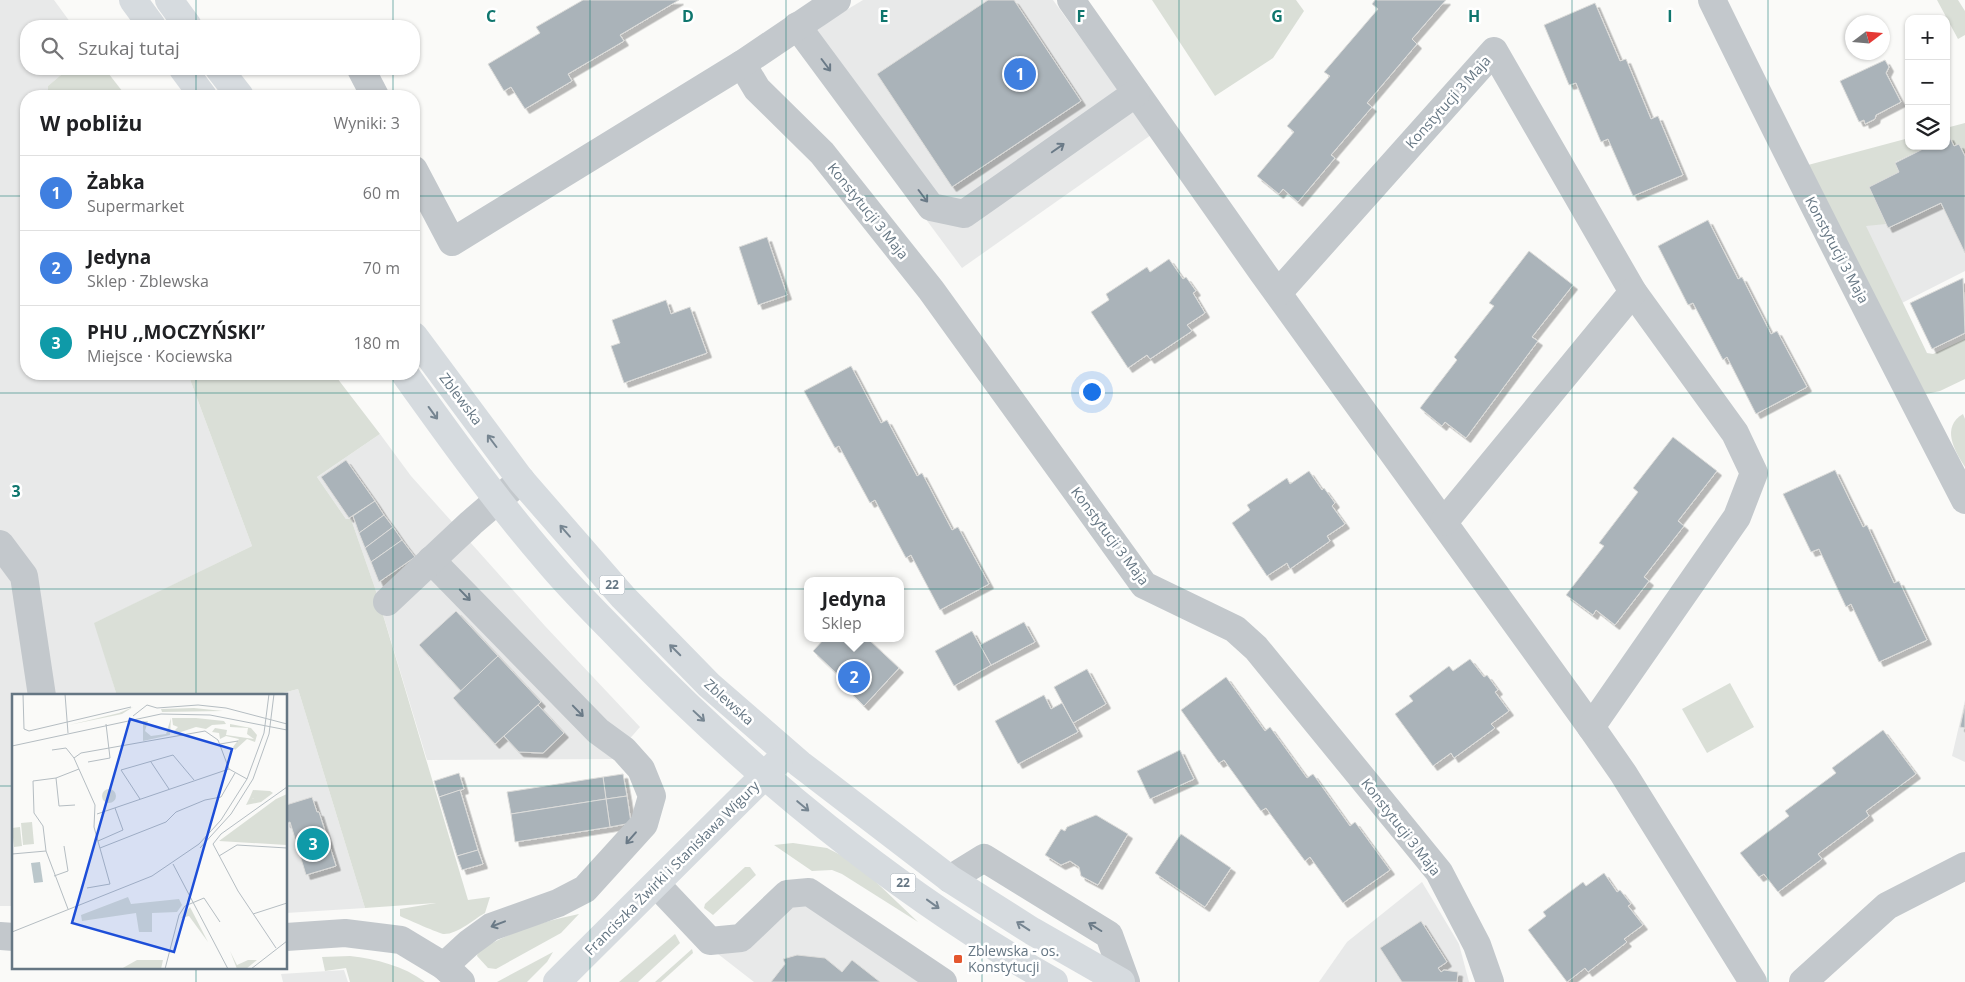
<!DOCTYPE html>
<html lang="pl">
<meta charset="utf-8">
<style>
body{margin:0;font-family:"Open Sans",sans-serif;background:#f2f2f2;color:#202124}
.controls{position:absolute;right:15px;top:15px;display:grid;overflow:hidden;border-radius:10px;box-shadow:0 1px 4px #0004}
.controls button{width:45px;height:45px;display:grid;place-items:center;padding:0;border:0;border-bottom:1px solid #e0e0e0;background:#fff;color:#202124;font:25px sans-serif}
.compass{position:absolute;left:1845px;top:15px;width:45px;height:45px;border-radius:50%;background:#fff;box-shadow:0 1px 4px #0004;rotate:74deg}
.you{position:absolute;left:1091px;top:391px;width:18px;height:18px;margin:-12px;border:4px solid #fff;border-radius:50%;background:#1a73e8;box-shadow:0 0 0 8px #1a73e833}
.badge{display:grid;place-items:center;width:32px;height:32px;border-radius:50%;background:#2563eb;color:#fff;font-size:16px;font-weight:700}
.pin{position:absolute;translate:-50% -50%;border:2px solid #fff;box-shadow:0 1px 5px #0006}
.popup{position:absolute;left:804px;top:577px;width:100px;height:65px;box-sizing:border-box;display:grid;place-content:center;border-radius:10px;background:#fff;filter:drop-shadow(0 1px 4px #0005);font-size:16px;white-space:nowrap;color:#757577}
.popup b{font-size:19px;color:#202124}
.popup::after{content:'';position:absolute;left:50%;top:100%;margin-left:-10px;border:10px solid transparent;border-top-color:#fff}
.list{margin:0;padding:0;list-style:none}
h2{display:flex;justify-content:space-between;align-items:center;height:65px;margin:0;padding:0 20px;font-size:21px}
h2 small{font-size:16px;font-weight:400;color:#757577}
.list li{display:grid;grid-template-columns:32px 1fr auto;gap:15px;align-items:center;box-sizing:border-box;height:75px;padding:0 20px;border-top:1px solid #e0e0e0}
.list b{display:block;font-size:19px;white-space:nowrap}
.list p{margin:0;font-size:16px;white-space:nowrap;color:#757577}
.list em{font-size:16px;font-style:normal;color:#757577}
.icon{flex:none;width:28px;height:28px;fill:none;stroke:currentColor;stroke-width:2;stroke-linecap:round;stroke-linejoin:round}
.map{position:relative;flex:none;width:1965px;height:982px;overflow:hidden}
.search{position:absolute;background:#fff;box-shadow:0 1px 4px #0004;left:20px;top:20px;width:400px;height:55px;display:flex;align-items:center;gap:12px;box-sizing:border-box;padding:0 18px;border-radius:20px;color:#757577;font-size:19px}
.panel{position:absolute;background:#fff;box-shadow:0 1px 4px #0004;left:20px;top:90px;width:400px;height:290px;border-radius:20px}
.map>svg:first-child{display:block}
</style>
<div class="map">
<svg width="1965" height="982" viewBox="0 0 1965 982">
<defs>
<filter id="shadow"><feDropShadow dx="4.5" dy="4.5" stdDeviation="0" flood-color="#0004"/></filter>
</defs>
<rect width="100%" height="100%" fill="#fafaf8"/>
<g fill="#e8e9e9">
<polygon points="0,0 54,0 73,26 26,26 26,69 68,69 48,86 48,96 26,96 26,374 188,374 252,546 95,623 117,696 14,696 14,906 0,906"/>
<polygon points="863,0 1053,0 1151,135 962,268 797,45 838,15"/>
<polygon points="1965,125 1965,271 1892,308 1830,191 1921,146 1946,146 1946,134"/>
<polygon points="380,434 411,476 545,626 640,727 612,759 427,760 375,588 351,519 346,519 317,477"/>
<polygon points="298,689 365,908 286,913 286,696 272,696"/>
<polygon points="1965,700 1965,762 1952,756"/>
<polygon points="1422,882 1459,944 1469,982 1319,982 1347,942"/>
<polygon points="781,888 931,982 754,982 718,954"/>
<polygon points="344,970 348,982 283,982 281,974"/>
</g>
<g fill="#dadfd7">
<polygon points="1152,0 1296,0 1304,11 1273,58 1215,96"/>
<polygon points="1937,0 1958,0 1965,11 1965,35 1958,39"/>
<polygon points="68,69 105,69 126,96 48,96 48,86"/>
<polygon points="1965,123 1965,156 1959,144 1954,146 1949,137 1946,138 1946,128"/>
<polygon points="1909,138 1909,146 1929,146 1895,162 1899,172 1869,187 1886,224 1866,226 1927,353 1933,354 1965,339 1965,379 1940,391 1926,394 1915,384 1808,165"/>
<path d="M188,374H334L380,434L317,477L346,519H351L375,588L468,900L490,897L485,913C474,919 457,935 443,934C441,934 406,919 400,916V909L436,903L365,908L298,689L272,696H117L94,623L252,546Z"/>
<path d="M1963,414L1965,419V467C1954,450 1941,427 1963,414Z"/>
<polygon points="1730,683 1754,727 1707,753 1682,709"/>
<polygon points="793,843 827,848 856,863 918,922 842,874 832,870 812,871 774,845"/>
<polygon points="745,867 750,867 756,875 713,915 704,908 705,904"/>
<path d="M579,914L561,933L496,969L488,968L477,956L478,951C508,932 544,921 579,914Z"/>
<polygon points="675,934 680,943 638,982 619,982"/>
<polygon points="692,949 693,953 661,982 655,982"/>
<polygon points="553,952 547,962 527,982 497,982"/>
<path d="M350,956C376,959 404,966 425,982H350L346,968L325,971L322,957Z"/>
</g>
<g fill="#aab3b9" stroke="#dcdcda" filter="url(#shadow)">
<polygon points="583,0 679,0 620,35 624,41 568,74 572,81 525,109 511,87 504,91 488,64 540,33 536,27"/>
<polygon points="988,0 1014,0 1081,101 952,187 877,74"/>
<polygon points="1375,0 1446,0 1412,39 1417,44 1367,103 1372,107 1331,155 1335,158 1298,202 1283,189 1279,194 1257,176 1294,132 1287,126 1330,76 1324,72 1378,9 1372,4"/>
<polygon points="1595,3 1620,61 1626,59 1651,119 1658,116 1683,175 1633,196 1608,139 1601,142 1576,83 1569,85 1544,25"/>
<polygon points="1885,60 1889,67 1886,73 1901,102 1876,115 1875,119 1865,124 1864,120 1859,122 1840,81"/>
<polygon points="1949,136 1954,146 1959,144 1965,156 1965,253 1941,203 1888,228 1869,187 1899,172 1895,163 1929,146 1946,146 1946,138"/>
<polygon points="1708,220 1738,279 1742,277 1771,334 1777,331 1807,387 1756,414 1727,357 1723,360 1693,303 1688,305 1658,246"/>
<polygon points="767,237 787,295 758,305 739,247"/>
<polygon points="1529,251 1573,285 1532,337 1538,341 1466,438 1445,422 1442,426 1420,408 1457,360 1454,357 1494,306 1489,303"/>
<polygon points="1169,259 1183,279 1186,277 1196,291 1193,293 1205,313 1187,325 1192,331 1150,359 1147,355 1128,368 1091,312 1109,300 1106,294 1147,267 1150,272"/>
<polygon points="1963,278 1965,333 1932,349 1910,303"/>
<polygon points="666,300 671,314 690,307 707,353 624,383 611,346 620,343 612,320"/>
<polygon points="851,366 881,423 887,420 917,476 922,473 952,530 958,527 989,584 940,610 911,555 906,558 875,500 870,503 839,446 835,448 804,391"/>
<polygon points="1673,437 1717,471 1678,521 1684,526 1644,577 1649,581 1615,625 1596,610 1593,615 1566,595 1604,546 1599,543 1638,492 1633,488"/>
<polygon points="346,460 375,501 349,518 321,477"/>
<polygon points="1835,470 1863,527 1867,525 1894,583 1899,581 1927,640 1879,662 1851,604 1846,607 1819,549 1811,552 1783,494"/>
<polygon points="1309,471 1322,490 1324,488 1335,503 1332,506 1345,524 1327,536 1330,541 1290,569 1287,563 1267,576 1232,523 1250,510 1247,505 1287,478 1290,484"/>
<polygon points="375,501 384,515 359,533 353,516"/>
<polygon points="384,515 393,527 365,548 359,533"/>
<polygon points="393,527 402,540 371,562 365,548"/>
<polygon points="402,540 415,557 379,582 371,562"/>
<polygon points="456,611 498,656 461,691 419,645"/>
<polygon points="1024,622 1035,642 991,665 980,645"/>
<polygon points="972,631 991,665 954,686 935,651"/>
<polygon points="825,638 867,638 899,668 864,706 849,691 852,688 813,651"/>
<polygon points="498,656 541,702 495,744 453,698"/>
<polygon points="1470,659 1484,677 1487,675 1498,690 1495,692 1509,711 1491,724 1495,728 1454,758 1451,753 1433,766 1395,714 1413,701 1409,696 1449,666 1453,671"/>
<polygon points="1087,669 1106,704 1073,723 1054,687"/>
<polygon points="1226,677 1265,731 1270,727 1307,778 1313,774 1350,826 1355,822 1390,870 1343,903 1310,857 1305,861 1266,808 1261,811 1224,760 1219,763 1181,710"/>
<polygon points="1044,695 1051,709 1062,703 1078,732 1018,764 995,721"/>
<polygon points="538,705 564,733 543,753 519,752 504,736"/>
<polygon points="1965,705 1965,728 1960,727"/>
<polygon points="1883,730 1916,774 1866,811 1869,816 1818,854 1822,859 1778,892 1764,874 1759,877 1740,853 1789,816 1785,811 1836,773 1832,768"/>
<polygon points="1180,750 1194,779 1150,799 1137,771"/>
<polygon points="459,773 464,789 439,797 434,781"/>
<polygon points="623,774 627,796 606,799 603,777"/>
<polygon points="603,777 606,799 511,814 507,792"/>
<polygon points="460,790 478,850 457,856 439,797"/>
<polygon points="627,796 631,823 610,827 606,799"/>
<polygon points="312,797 317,812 319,812 336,866 306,875 290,822 286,823 286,805"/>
<polygon points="606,799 610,827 515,842 511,814"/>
<polygon points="1096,815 1128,834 1098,885 1081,876 1079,867 1070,861 1061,865 1045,855 1061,829 1065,831 1067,827"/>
<polygon points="1181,834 1231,868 1205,907 1155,873"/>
<polygon points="478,850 483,864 462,870 457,856"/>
<polygon points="1604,873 1617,892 1620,890 1631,904 1628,906 1643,925 1624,939 1627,942 1588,972 1585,968 1567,982 1528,930 1546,916 1543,912 1583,882 1586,886"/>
<polygon points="1421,921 1447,962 1438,968 1441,972 1444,970 1458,972 1457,982 1402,982 1380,948"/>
<polygon points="797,955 825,958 842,972 852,960 880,982 771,982 785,964 783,959"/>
</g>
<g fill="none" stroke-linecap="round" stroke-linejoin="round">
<g stroke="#c3c8cc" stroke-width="28">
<polyline points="1071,0 1263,273 1591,727 1623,773 1753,982"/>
<path d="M1712,0C1794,168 1879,334 1965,500"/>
<polyline points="797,26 931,207 964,214 1136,93"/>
<polyline points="742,64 757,89 822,153 931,290 1144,585 1235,629 1256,648 1439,872 1477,945 1490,982"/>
<polyline points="361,69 375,96"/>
<polyline points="414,170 452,242 742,64 837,0"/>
<polyline points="1278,293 1494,51 1633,292 1735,433 1754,473 1737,517 1591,727"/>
<polyline points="1444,522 1633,292"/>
<polyline points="0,544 24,576 42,696"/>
<polyline points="431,560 598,731 624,750 641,769 652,796 644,824 585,889 558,903 491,927 469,943 444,966"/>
<polyline points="387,602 471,523 521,480"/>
<polyline points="950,879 984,858 1109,935 1126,982"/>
<polyline points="657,885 710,941 741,938 787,894 809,892 943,982"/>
<polyline points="0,936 14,937"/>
<polyline points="286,937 345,933 401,940 444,966 461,982"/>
<polyline points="1803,982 1887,906 1965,866"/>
</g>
<g stroke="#d6dbdf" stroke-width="28">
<polyline points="133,0 152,26"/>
<polyline points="169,0 188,26"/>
<polyline points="183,69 203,96"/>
<polyline points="219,69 240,96"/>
<polyline points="414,336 521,480 623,597 709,685 800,764 950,879 1032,931 1121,982"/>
<path d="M405,374C450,437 496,501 547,560C571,589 598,615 624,642C747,770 899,895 1054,982"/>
<polyline points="557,982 779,761"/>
</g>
</g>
<defs><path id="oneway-shaft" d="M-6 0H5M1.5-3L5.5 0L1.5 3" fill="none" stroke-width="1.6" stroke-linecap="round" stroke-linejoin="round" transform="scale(1.25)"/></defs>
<g stroke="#6a7a87">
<use href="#oneway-shaft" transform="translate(826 65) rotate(53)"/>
<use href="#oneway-shaft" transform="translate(1058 148) rotate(-35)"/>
<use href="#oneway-shaft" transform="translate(923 196) rotate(53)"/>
<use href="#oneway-shaft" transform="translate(465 595) rotate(46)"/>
<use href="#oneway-shaft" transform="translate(578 711) rotate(46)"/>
<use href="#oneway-shaft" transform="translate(631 838) rotate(131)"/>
<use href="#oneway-shaft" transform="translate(498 924) rotate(159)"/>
<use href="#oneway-shaft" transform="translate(1095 927) rotate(-148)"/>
</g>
<g stroke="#768591">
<use href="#oneway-shaft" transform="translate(433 413) rotate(54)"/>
<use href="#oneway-shaft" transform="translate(492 441) rotate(-127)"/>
<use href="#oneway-shaft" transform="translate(565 531) rotate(-131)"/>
<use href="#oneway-shaft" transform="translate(675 650) rotate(-135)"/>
<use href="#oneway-shaft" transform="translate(699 716) rotate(43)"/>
<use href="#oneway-shaft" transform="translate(803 806) rotate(40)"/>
<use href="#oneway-shaft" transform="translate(933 904) rotate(36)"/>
<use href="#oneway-shaft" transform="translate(1023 926) rotate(-147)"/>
</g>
<path fill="none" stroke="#0f766e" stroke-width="1" stroke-opacity="0.55" d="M196,0V26M393,0V26M590,0V982M786,0V982M982,0V982M1179,0V982M1376,0V982M1572,0V982M1768,0V982M196,69V96M393,69V96M0,196H26M414,196H1965M196,374V696M393,374V982M0,393H1965M0,589H1965M0,786H14M286,786H1965M196,968V982"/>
<rect fill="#e4572e" stroke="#fff" stroke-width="2" x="953" y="954" width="10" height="10" rx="2.5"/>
<g text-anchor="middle" stroke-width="5" stroke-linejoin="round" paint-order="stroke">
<g fill="#fff" stroke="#939fa8" stroke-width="1">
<rect x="599.5" y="575.5" width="25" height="19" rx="4"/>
<rect x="890.5" y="873.5" width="25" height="19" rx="4"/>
</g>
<g font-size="12" font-weight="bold" fill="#657683">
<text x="612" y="589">22</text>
<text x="903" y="887">22</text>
</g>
<g font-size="14" fill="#657683" stroke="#fff">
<text transform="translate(1448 102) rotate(-48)" y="5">Konstytucji 3 Maja</text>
<text transform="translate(868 211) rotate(51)" y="5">Konstytucji 3 Maja</text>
<text transform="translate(1837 250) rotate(62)" y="5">Konstytucji 3 Maja</text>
<text transform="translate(461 399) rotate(53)" y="5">Zblewska</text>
<text transform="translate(1110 536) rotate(53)" y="5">Konstytucji 3 Maja</text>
<text transform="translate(729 702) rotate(42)" y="5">Zblewska</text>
<text transform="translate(1401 827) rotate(52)" y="5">Konstytucji 3 Maja</text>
<text transform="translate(672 868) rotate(-45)" y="5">Franciszka Żwirki i Stanisława Wigury</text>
</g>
<g font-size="14" fill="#657683" stroke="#fff" text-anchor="start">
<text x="968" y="956">Zblewska - os.<tspan x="968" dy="16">Konstytucji</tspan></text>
</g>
</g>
<g transform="translate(12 694)">
<rect width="275" height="275" fill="#fafaf8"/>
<path d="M121,13L110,20L57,31L107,19ZM182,14L211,17L150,18L149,15ZM159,24L158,41L131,47V27H136L133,37L139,42L154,40ZM160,24H184L212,27L214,30L200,31L194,35L184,33L163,40L161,38L166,33L161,31ZM218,30L239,34L245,41L243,48L235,45L223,56L221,53L227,45L214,42L208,45L207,39L200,38L203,34L215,36L214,41L242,45L235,40L236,34L218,33ZM90 102a7 7 0 1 1 14 0a7 7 0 1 1-14 0ZM241,96L258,97L261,99L249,108L234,111L238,103L242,105L238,103ZM275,100V151L207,147L264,105ZM20,128L22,150L11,151L9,129ZM8,133L10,152L2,153L0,134ZM116,203L119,210L167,205L170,211L165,218L140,219V238H127L124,219L70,227L69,221ZM178,213L196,248L177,222L169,224ZM218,257L225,271L236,266H245L234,275H225ZM125,266H151L149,275H109Z" fill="#dadfd7"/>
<path d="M28,168L31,188L22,189L19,169Z" fill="#bbc7cb"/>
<path fill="none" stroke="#b5bdc2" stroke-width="1" d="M11,0L12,35L17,37L119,13M53,0L56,39M121,22L135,11L145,14L186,11L214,14L275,30M208,50L226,47M0,52L149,20L198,21L275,36M40,56L54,54L62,64M76,68L98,64L94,30M139,68L157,95M44,84L47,112L63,111M128,105L109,76L161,61L182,86M85,120L217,75M86,147L111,136L103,114M88,154L154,128L164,118L193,106L209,103L223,79M188,154L219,120L241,85L257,40L262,0M34,157L56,215M0,160L34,157L31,132L22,119L21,87L44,84L67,75M207,162L225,151L275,154M161,170L216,275M42,182L56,177L52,152M75,194L98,190L82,133L83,111L62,64L69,59L193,37L206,46L217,75L235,85M241,220L275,209M0,238L140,182L187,150L209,126L235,85L252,39L257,0M264,254L226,197L201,150L209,140L275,93M153,275L167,221L173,212L192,204L208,228M239,275L275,247"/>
<path fill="#1d4ed8" fill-opacity="0.15" stroke="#1d4ed8" stroke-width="2.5" d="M118,25L220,55L162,258L60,229Z"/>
<rect width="275" height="275" fill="none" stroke="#657683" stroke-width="2.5"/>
</g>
<g font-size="16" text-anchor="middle" font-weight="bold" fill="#0f766e" stroke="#fff" stroke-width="5" stroke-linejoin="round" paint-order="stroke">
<text x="491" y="22">C</text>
<text x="688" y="22">D</text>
<text x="884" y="22">E</text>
<text x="1081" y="22">F</text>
<text x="1277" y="22">G</text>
<text x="1474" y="22">H</text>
<text x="1670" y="22">I</text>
<text x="16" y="497">3</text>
</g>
</svg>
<div class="controls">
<button>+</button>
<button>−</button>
<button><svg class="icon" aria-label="layers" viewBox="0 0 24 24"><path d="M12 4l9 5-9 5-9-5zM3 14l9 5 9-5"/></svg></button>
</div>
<svg class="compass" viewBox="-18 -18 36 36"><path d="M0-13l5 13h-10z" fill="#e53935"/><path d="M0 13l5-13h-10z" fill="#757577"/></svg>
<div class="you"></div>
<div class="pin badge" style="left:1020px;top:74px;background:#3f7fe0">1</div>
<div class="pin badge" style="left:854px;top:677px;background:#3f7fe0">2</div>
<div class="popup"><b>Jedyna</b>Sklep</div>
<div class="pin badge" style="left:313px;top:844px;background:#0f9aa8">3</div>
<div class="search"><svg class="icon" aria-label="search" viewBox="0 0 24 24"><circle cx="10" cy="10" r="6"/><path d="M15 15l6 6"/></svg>Szukaj tutaj</div>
<section class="panel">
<h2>W pobliżu<small>Wyniki: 3</small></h2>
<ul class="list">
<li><span class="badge" style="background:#3f7fe0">1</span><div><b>Żabka</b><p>Supermarket</p></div><em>60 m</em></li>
<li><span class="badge" style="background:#3f7fe0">2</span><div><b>Jedyna</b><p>Sklep · Zblewska</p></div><em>70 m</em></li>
<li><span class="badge" style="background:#0f9aa8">3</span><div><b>PHU ,,MOCZYŃSKI”</b><p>Miejsce · Kociewska</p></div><em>180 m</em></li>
</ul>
</section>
</div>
